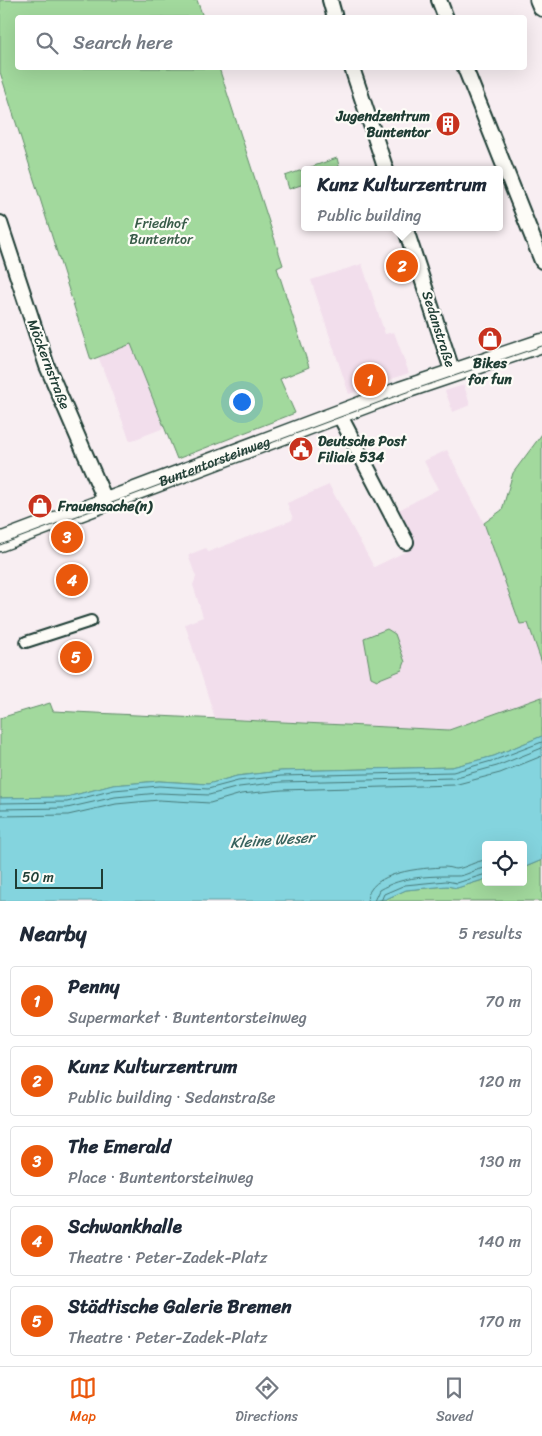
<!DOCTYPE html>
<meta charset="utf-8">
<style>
body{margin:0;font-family:Sriracha,sans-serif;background:#f6f6f7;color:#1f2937}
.controls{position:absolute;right:15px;bottom:15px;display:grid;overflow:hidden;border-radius:5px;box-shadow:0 5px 20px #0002}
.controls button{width:45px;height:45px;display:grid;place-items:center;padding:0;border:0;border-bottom:1px solid #e0e1e3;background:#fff;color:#1f2937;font:25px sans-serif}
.scale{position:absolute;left:15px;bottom:12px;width:88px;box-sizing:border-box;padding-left:5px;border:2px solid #1f3d34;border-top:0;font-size:14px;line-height:18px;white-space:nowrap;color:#1f3d34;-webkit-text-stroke:4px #fdfcf7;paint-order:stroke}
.you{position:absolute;left:241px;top:401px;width:18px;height:18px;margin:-12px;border:4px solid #fff;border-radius:50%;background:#1a73e8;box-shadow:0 0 0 8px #1a73e833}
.badge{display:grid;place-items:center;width:32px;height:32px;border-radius:50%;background:#ea580c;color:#fff;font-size:16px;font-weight:700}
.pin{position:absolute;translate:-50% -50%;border:2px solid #fff;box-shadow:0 1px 5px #0006}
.popup{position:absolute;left:301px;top:166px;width:202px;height:65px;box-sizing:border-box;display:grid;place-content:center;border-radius:5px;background:#fff;filter:drop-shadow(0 1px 4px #0005);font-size:16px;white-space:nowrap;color:#747a83}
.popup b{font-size:19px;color:#1f2937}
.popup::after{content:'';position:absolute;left:50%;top:100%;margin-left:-10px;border:10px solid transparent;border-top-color:#fff}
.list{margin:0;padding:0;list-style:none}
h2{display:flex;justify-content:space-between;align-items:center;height:65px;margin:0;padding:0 20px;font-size:21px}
h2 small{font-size:16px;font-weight:400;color:#747a83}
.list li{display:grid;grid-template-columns:32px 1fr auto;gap:15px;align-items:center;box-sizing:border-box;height:70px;margin:0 10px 10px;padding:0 10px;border:1px solid #e0e1e3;border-radius:5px}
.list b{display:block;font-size:19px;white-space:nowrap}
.list p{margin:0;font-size:16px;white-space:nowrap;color:#747a83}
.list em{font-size:16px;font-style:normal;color:#747a83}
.icon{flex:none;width:28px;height:28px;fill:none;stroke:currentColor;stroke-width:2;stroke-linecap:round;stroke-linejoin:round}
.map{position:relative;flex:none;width:542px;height:901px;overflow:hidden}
.search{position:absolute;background:#fff;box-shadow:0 5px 20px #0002;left:15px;right:15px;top:15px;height:55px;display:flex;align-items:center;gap:12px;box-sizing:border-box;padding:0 18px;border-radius:5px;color:#747a83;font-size:19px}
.sheet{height:465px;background:#fff}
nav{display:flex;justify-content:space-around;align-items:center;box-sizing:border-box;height:70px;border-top:1px solid #e0e1e3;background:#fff;font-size:14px;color:#747a83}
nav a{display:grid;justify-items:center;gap:2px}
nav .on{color:#ea580c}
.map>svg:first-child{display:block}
</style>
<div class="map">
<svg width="542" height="901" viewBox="0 0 542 901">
<rect width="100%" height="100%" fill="#f8eef2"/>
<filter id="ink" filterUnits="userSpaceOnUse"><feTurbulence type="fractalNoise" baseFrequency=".02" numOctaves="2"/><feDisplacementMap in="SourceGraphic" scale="10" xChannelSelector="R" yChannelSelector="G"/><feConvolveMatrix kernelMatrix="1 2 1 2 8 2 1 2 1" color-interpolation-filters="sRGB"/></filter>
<g filter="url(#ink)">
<g fill="#f2deec">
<polygon points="362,264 385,334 394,332 409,373 349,394 311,280"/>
<polygon points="131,343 164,428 130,441 98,356"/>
<polygon points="464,385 470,405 453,412 445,391"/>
<polygon points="447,450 484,523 520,624 528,623 542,663 542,697 449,730 215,718 185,624 203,617 193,585 196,577 188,555 206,548 208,552 290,521 293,519 287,503 329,485 374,567 413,548 397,511 438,489 424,461"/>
</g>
<g fill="#a2d99d" stroke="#608b68">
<polygon points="0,0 197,0 203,17 18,18 18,68 219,68 283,265 277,268 309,367 280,379 295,413 177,459 131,344 91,360 0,72"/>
<polygon points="337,158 340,170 304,170 304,184 289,189 285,176"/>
<polygon points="542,434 542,663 528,623 520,624 484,523 502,510 513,473"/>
<polygon points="387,629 395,634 405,662 402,670 377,680 371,677 364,638"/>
<polygon points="542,697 542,736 494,756 452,767 281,771 237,776 208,784 159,781 113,785 67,797 0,798 0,718 50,703 53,711 449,730"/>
<polygon points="542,860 542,901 369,901 386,899 406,890 447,886 457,888 486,879 486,882 523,882 523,868"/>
</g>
<polygon fill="#84d4de" stroke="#5c989a" points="542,736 542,860 523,868 523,845 486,845 486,879 457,888 447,886 406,890 386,899 369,901 0,901 0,798 67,797 113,785 159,781 208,784 237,776 281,771 452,767 494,756"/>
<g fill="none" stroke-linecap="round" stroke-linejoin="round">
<g stroke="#477978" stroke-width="1">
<polyline points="0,803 67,802 114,790 159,786 208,789 238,781 281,776 453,772 495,760 542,742"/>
<polyline points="0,809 67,808 115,797 159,793 209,795 239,787 281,782 453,778 497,766 542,748"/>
<polyline points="0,816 68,815 116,804 159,800 210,803 241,794 282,790 454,785 500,773 542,756"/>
<path d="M367,901C368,871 423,868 445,867C449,867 453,869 456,869C466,868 475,861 486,860"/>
<path d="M374,901L379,890C403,876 429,876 456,876C465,877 476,868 486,868"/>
<polyline points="381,901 384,894 405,885 446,881 457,883 486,874"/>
</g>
<defs>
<polyline id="pedestrian" points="26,642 91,621"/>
<g id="minor">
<polyline points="330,0 335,18"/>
<polyline points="439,0 446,18"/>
<polyline points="352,68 386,170"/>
<polyline points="465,68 542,261"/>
<polyline points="0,223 47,366 106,502"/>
<polyline points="405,227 453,373"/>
<polyline points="339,414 406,542"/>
</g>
<g id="tertiary">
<polyline points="539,0 542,7"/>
<path id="s1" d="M0,542L400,391L542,343"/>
</g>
</defs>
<use href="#pedestrian" stroke="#1f3d34" stroke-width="14"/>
<use href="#minor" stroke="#1f3d34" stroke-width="18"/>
<use href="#tertiary" stroke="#1f3d34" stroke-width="21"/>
<use href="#pedestrian" stroke="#fdfcf7" stroke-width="10"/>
<use href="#minor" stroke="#fdfcf7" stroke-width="14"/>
<use href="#tertiary" stroke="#fdfcf7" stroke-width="18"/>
<polyline stroke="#1f3d34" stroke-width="1" points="0,545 404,393 542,346"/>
</g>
</g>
<defs>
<symbol id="building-disc" viewBox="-11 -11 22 22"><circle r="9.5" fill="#c8321e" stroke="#fdfcf7"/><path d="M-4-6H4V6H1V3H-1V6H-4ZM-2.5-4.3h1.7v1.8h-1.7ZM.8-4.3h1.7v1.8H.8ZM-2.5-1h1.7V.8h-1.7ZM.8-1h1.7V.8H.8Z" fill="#fff"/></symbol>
<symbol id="shop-disc" viewBox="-11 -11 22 22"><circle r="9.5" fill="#c8321e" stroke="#fdfcf7"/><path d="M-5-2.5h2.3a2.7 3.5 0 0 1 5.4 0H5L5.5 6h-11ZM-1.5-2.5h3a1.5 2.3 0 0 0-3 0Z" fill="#fff"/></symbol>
<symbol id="civic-disc" viewBox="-11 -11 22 22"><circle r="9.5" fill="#c8321e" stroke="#fdfcf7"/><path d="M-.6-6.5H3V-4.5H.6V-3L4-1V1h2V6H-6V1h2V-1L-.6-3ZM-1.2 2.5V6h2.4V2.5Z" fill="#fff"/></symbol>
</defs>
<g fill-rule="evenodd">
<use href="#building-disc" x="434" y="110" width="28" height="28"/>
<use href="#shop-disc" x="476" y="325" width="28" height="28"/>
<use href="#civic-disc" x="287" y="435" width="28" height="28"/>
<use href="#shop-disc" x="26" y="492" width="28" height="28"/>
</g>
<g text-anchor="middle" stroke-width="4.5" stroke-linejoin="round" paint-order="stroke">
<g font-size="14" font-weight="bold" fill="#1f3d34" stroke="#fdfcf7" text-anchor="start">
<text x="430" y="121" text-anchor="end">Jugendzentrum<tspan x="430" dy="16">Buntentor</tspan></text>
<text x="490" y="368" text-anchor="middle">Bikes<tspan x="490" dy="16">for fun</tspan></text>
<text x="318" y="446">Deutsche Post<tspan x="318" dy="16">Filiale 534</tspan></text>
<text x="58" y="511">Frauensache(n)</text>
</g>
<g font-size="14" fill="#395c49" stroke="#fdfcf7">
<text x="161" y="228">Friedhof<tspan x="161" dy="16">Buntentor</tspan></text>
</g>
<g font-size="14" fill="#1f3d34" stroke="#fdfcf7">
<text transform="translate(439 329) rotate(72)" y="5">Sedanstraße</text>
<text transform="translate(49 364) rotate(69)" y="5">Möckernstraße</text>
<text dy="5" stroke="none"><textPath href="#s1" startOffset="229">Buntentorsteinweg</textPath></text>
</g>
<g font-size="15" font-style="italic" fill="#38635e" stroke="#fdfcf7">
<text transform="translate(272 840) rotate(-4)" y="5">Kleine Weser</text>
</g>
</g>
</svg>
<div class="controls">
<button><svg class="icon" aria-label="locate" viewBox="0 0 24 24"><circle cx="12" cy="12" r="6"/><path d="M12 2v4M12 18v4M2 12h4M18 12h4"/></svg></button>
</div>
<div class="scale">50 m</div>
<div class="you"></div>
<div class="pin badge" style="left:370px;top:380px">1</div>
<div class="pin badge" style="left:402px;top:266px">2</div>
<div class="popup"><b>Kunz Kulturzentrum</b>Public building</div>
<div class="pin badge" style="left:67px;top:537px">3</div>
<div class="pin badge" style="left:72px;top:580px">4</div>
<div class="pin badge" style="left:76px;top:657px">5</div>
<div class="search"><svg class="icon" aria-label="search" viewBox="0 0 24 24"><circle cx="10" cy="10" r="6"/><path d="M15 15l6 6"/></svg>Search here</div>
</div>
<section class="sheet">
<h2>Nearby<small>5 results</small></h2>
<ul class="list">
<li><span class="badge">1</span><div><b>Penny</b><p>Supermarket · Buntentorsteinweg</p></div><em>70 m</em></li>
<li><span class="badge">2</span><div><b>Kunz Kulturzentrum</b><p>Public building · Sedanstraße</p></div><em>120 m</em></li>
<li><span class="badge">3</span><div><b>The Emerald</b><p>Place · Buntentorsteinweg</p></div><em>130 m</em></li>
<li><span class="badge">4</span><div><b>Schwankhalle</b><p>Theatre · Peter-Zadek-Platz</p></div><em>140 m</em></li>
<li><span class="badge">5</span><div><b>Städtische Galerie Bremen</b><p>Theatre · Peter-Zadek-Platz</p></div><em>170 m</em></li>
</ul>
</section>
<nav>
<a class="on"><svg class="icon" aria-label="map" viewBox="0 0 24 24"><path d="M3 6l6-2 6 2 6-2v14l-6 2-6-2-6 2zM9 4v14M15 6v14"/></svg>Map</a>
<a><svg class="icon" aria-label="directions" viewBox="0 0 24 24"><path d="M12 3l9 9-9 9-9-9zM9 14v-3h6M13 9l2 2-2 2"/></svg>Directions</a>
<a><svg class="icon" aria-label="saved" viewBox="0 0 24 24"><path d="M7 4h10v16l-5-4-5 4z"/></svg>Saved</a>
</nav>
